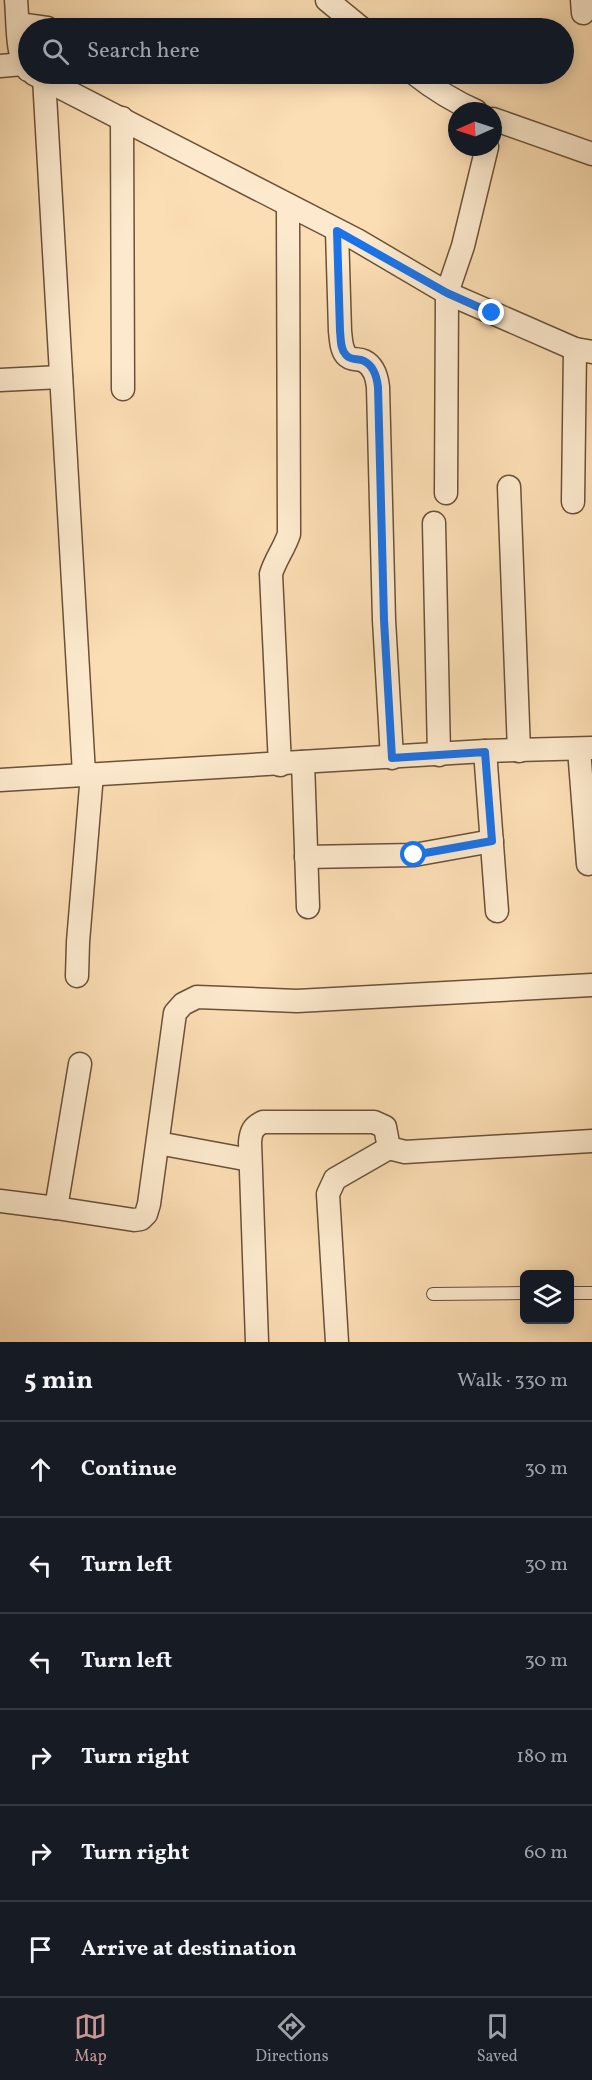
<!DOCTYPE html>
<meta charset="utf-8">
<style>
body{margin:0;font-family:Vollkorn,serif;background:#242831;color:#f1f3f6}
.controls{position:absolute;right:18px;bottom:18px;display:grid;overflow:hidden;border-radius:9px;box-shadow:0 3px 15px #0003}
.controls button{width:54px;height:54px;display:grid;place-items:center;padding:0;border:0;border-bottom:2px solid #363941;background:#171b24;color:#f1f3f6;font:30px sans-serif}
.compass{position:absolute;left:448px;top:102px;width:54px;height:54px;border-radius:50%;background:#171b24;box-shadow:0 3px 15px #0003;rotate:267deg}
.stop{position:absolute;width:18px;height:18px;margin:-14px;border:4px solid #1a73e8;border-radius:50%;background:#fff}
.stop.end{background:#1a73e8;border-color:#fff;box-shadow:0 2px 6px #0008}
.list{margin:0;padding:0;list-style:none}
h2{display:flex;justify-content:space-between;align-items:center;height:78px;margin:0;padding:0 24px;font-size:26px}
h2 small{font-size:20px;font-weight:400;color:#9ea1a6}
.list li{display:grid;grid-template-columns:39px 1fr auto;gap:18px;align-items:center;box-sizing:border-box;height:96px;padding:0 24px;border-top:2px solid #363941}
.list b{display:block;font-size:22px;white-space:nowrap}
.list em{font-size:20px;font-style:normal;color:#9ea1a6}
.icon{flex:none;width:33px;height:33px;fill:none;stroke:currentColor;stroke-width:2;stroke-linecap:round;stroke-linejoin:round}
.map{position:relative;flex:none;width:592px;height:1342px;overflow:hidden}
.search{position:absolute;background:#171b24;box-shadow:0 3px 15px #0003;left:18px;right:18px;top:18px;height:66px;display:flex;align-items:center;gap:15px;box-sizing:border-box;padding:0 21px;border-radius:33px;color:#9ea1a6;font-size:22px}
.sheet{height:654px;background:#171b24}
nav{display:flex;justify-content:space-around;align-items:center;box-sizing:border-box;height:84px;border-top:2px solid #363941;background:#171b24;font-size:16px;color:#9ea1a6}
nav a{display:grid;justify-items:center;gap:3px}
nav .on{color:#c59692}
.map>svg:first-child{display:block}
</style>
<div class="map">
<svg width="592" height="1342" viewBox="0 0 592 1342">
<rect width="100%" height="100%" fill="#fcdeb4"/>
<filter id="stains"><feTurbulence type="fractalNoise" baseFrequency=".00333" numOctaves="4"/><feColorMatrix values="0 0 0 0 .2 0 0 0 0 .09 0 0 0 0 .02 0 0 0 .5 -.17"/></filter>
<radialGradient id="worn" r=".72"><stop offset=".6" stop-color="#630" stop-opacity="0"/><stop offset="1" stop-color="#630" stop-opacity=".3"/></radialGradient>
<g fill="none" stroke-linecap="round" stroke-linejoin="round">
<defs>
<g id="lane">
<polyline points="570,1293 592,1293"/>
<polyline points="433,1294 524,1293"/>
</g>
<g id="street">
<path d="M16,0C18,18 16,58 28,70"/>
<polyline points="327,0 361,28"/>
<polyline points="582,0 583,13"/>
<polyline points="18,24 47,28"/>
<polyline points="0,66 23,64"/>
<polyline points="34,74 357,240 447,293 575,349 592,352"/>
<path d="M415,74C434,89 453,101 476,111"/>
<polyline points="44,78 84,774"/>
<polyline points="122,118 123,389"/>
<polyline points="493,119 592,154"/>
<path d="M337,231L340,331C341,339 341,349 346,355C351,361 358,358 364,361C374,366 377,378 378,387L384,620L392,758"/>
<polyline points="0,380 61,377"/>
<polyline points="509,487 519,751"/>
<polyline points="446,493 447,293 463,246 487,147"/>
<polyline points="573,502 575,349"/>
<polyline points="434,523 439,755"/>
<polyline points="579,749 588,864"/>
<polyline points="485,751 497,911"/>
<polyline points="303,762 308,907"/>
<path d="M280,765L271,574C275,560 284,549 289,534L288,205"/>
<polyline points="0,780 485,751 592,748"/>
<polyline points="306,857 414,855 492,841"/>
<polyline points="77,976 78,942 92,774"/>
<polyline points="158,1143 250,1160"/>
<polyline points="0,1201 56,1208 134,1220 141,1219 146,1214 149,1204 175,1013 183,1004 197,997 297,1001 592,985"/>
<polyline points="56,1208 80,1064"/>
<path d="M257,1342L250,1142C251,1131 253,1127 263,1122H374L385,1127L389,1148L405,1152L592,1141"/>
<polyline points="337,1342 328,1194 335,1179 389,1148"/>
</g>
</defs>
<use href="#lane" stroke="#6a5238" stroke-width="14"/>
<use href="#street" stroke="#6a5238" stroke-width="25"/>
<use href="#lane" stroke="#fdeace" stroke-width="12"/>
<use href="#street" stroke="#fdeace" stroke-width="22"/>
</g>
<g fill="none" stroke-linecap="round" stroke-linejoin="round">
<path stroke="#1a73e8" stroke-width="8" d="M414,855L492,841L485,752L392,758L384,620L378,387C377,378 374,366 364,361C358,358 351,361 346,355C340,349 341,339 340,331L337,231L447,293L492,313"/>
</g>
<rect width="100%" height="100%" filter="url(#stains)"/>
<rect width="100%" height="100%" fill="url(#worn)"/>
</svg>
<div class="controls">
<button><svg class="icon" aria-label="layers" viewBox="0 0 24 24"><path d="M12 4l9 5-9 5-9-5zM3 14l9 5 9-5"/></svg></button>
</div>
<svg class="compass" viewBox="-18 -18 36 36"><path d="M0-13l5 13h-10z" fill="#e53935"/><path d="M0 13l5-13h-10z" fill="#9ea1a6"/></svg>
<div class="stop" style="left:414px;top:855px"></div>
<div class="stop end" style="left:492px;top:313px"></div>
<div class="search"><svg class="icon" aria-label="search" viewBox="0 0 24 24"><circle cx="10" cy="10" r="6"/><path d="M15 15l6 6"/></svg>Search here</div>
</div>
<section class="sheet">
<h2>5 min<small>Walk · 330 m</small></h2>
<ul class="list">
<li><svg class="icon" aria-label="ahead" viewBox="0 0 24 24"><path d="M12 20V5M6 11l6-6 6 6"/></svg><div><b>Continue</b></div><em>30 m</em></li>
<li><svg class="icon" aria-label="left" viewBox="0 0 24 24"><path d="M17 20v-9H6M10 6l-5 5 5 5"/></svg><div><b>Turn left</b></div><em>30 m</em></li>
<li><svg class="icon" aria-label="left" viewBox="0 0 24 24"><path d="M17 20v-9H6M10 6l-5 5 5 5"/></svg><div><b>Turn left</b></div><em>30 m</em></li>
<li><svg class="icon" aria-label="right" viewBox="0 0 24 24"><path d="M7 20v-9h11M14 6l5 5-5 5"/></svg><div><b>Turn right</b></div><em>180 m</em></li>
<li><svg class="icon" aria-label="right" viewBox="0 0 24 24"><path d="M7 20v-9h11M14 6l5 5-5 5"/></svg><div><b>Turn right</b></div><em>60 m</em></li>
<li><svg class="icon" aria-label="arrive" viewBox="0 0 24 24"><path d="M6 21V4h12l-3 4 3 4H6"/></svg><div><b>Arrive at destination</b></div></li>
</ul>
</section>
<nav>
<a class="on"><svg class="icon" aria-label="map" viewBox="0 0 24 24"><path d="M3 6l6-2 6 2 6-2v14l-6 2-6-2-6 2zM9 4v14M15 6v14"/></svg>Map</a>
<a><svg class="icon" aria-label="directions" viewBox="0 0 24 24"><path d="M12 3l9 9-9 9-9-9zM9 14v-3h6M13 9l2 2-2 2"/></svg>Directions</a>
<a><svg class="icon" aria-label="saved" viewBox="0 0 24 24"><path d="M7 4h10v16l-5-4-5 4z"/></svg>Saved</a>
</nav>
